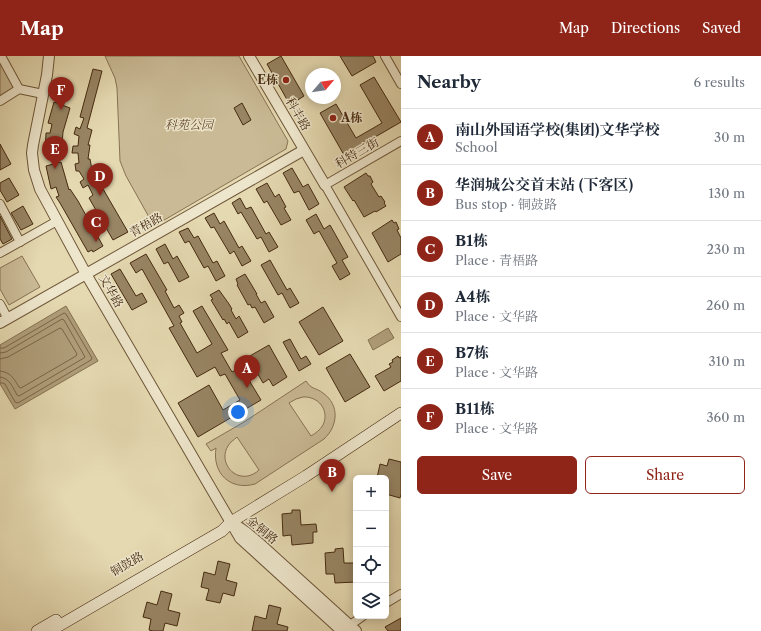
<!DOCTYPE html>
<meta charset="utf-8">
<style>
body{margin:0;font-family:"Libre Caslon Text","Noto Serif SC",serif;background:#f6f6f7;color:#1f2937}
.controls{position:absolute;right:12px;bottom:12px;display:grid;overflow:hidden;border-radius:6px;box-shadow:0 2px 10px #0003}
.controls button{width:36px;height:36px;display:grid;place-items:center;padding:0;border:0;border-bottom:1px solid #e0e1e3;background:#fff;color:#1f2937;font:20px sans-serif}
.compass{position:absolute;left:305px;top:12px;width:36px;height:36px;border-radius:50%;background:#fff;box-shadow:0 2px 10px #0003;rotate:61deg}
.you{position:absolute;left:238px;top:356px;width:14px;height:14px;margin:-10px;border:3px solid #fff;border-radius:50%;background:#1a73e8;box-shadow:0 0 0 6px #1a73e833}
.badge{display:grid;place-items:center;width:26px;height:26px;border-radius:50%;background:#8f2418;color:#fff;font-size:13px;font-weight:700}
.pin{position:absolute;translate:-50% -33px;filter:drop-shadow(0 1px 2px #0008)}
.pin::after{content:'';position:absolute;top:21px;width:14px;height:12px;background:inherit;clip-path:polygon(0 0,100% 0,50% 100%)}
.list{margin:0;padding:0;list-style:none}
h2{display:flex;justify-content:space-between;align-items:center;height:52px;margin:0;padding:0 16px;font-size:17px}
h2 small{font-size:13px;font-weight:400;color:#747a83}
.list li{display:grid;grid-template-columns:26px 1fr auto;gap:12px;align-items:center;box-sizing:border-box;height:56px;padding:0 16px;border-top:1px solid #e0e1e3}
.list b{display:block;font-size:15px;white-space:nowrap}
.list p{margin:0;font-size:13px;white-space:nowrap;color:#747a83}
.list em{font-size:13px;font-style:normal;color:#747a83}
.actions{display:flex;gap:8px;padding:12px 16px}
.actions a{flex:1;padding:9px 0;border:1px solid #8f2418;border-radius:6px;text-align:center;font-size:14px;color:#8f2418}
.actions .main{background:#8f2418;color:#fff}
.icon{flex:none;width:22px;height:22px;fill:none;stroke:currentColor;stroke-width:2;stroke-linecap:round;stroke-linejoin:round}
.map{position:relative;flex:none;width:401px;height:575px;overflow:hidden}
header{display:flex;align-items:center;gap:24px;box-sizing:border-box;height:56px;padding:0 20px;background:#8f2418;color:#fff}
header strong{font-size:19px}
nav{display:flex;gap:22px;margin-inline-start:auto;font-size:14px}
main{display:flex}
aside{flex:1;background:#fff}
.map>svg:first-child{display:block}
</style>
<header>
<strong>Map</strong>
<nav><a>Map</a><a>Directions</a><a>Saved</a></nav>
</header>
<main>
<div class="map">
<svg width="401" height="575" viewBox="0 0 401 575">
<rect width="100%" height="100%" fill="#e5d9b1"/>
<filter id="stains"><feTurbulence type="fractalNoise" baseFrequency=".005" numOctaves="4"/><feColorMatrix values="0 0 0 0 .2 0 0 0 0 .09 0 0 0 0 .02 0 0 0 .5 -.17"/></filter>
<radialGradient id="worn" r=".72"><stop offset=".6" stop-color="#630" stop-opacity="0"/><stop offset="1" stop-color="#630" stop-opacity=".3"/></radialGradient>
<g fill="#cabb96" stroke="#887253" fill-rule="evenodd">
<polygon points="105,0 239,0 288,85 286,93 154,170 126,120 120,105 117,32 115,22"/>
<polygon points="0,5 14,29 13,33 0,40"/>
<polygon points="22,200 40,231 9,249 0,233 0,212"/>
<path d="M306,325C312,334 315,331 323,337C340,349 338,370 324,383L255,428C230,435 212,417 216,392L211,395L206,388L244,366ZM303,341C318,340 330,354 323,369C320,374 316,377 311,380L289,347L296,343ZM237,381L259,414C256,417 252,419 248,420C231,423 219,404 228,390C230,386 234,384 237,381Z"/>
</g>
<g fill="#af9e7a" stroke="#857050">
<polygon points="66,250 98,305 15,353 0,328 0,289"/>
<polygon points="388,272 394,282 373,294 368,284"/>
</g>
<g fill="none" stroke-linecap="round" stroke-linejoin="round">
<g stroke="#7a6445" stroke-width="1">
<polyline points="0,292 4,292 64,257 66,258 92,302 91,304 18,347 15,346 5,328 3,327 0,327"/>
<path d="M0,297L6,296L62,263L64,264L85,301L84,302L19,340L17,339C13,332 10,322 0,321"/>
<path d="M0,303L8,301L60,272L62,273L77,298L76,300L21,332L19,331C14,323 11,316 0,315"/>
</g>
</g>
<g fill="#988564" stroke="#452a10">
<polygon points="281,0 304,40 290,49 267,8"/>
<polygon points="340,0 373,0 376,6 352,20"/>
<polygon points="93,13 102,15 87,72 92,74 88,89 90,89 88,103 90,103 92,114 128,176 113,184 89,142 93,139 88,129 83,132 80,126 84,123 79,115 76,115 75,108 79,107 78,97 72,97 73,90 78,90 79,80 74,78 76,71 80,73 84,62 80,61"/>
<polygon points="374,21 401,66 344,99 320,57 336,48 356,82 382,67 360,29"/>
<polygon points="54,46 70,52 63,76 61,101 45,100 46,77 50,77 52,68 48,67"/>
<polygon points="242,47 251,64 243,69 234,52"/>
<polygon points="0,88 11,108 0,114"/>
<polygon points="61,106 69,134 70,133 78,145 103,190 93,196 92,194 88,196 60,147 56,141 59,140 56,131 51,133 46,110"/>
<polygon points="292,112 303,131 308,128 319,148 309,154 299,135 294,137 283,117"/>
<polygon points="366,117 368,120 370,120 373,126 371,128 379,141 381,140 385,146 384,147 386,150 376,156 375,155 364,161 354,144 353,145 344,131"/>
<polygon points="9,122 19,139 7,146 0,134 0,127"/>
<polygon points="267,127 275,141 279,138 286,151 284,152 291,164 281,169 267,145 264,147 256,133"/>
<polygon points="240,142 246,153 251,151 266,178 269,176 278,191 269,196 261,181 257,183 241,156 238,158 232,147"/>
<polygon points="23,150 33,168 21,174 11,157"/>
<polygon points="214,157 220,168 224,165 239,192 242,190 251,205 242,210 234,195 230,198 214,171 211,172 205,162"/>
<polygon points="316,158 324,173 330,169 348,201 342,204 350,218 340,224 332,210 337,207 319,175 314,178 306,164"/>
<polygon points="0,160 12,183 3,188 0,183"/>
<polygon points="392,164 394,167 396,166 399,173 397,174 401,182 401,198 388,206 372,177"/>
<polygon points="188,172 194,182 198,180 213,207 217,205 225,220 216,225 208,210 204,212 189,185 185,187 179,176"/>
<polygon points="165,188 173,203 177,200 189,221 179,226 168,206 164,208 156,193"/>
<polygon points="146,198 167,234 165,235 174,252 179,249 184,257 179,260 182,266 180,267 197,297 212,288 193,255 202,250 228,294 221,297 232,316 241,311 261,344 198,381 178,347 209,329 223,354 240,344 225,318 220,320 215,311 197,321 169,272 174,270 142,213 136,217 130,207"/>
<polygon points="270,204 287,234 290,232 299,247 290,252 282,237 278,239 261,209"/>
<polygon points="120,213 136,240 142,237 147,246 132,254 111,218"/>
<polygon points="245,218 257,238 256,238 261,247 265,245 274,261 264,267 255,251 252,252 250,248 248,249 237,229 238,228 236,223"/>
<polygon points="219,234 229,248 232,253 231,254 236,263 239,260 248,276 238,282 229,266 227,268 224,263 223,264 211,244 213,243 210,239"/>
<polygon points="323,251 343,285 319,299 299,266"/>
<polygon points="290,283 301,303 306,300 311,308 299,315 283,286"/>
<polygon points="269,289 287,321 273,330 269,323 263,327 248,301"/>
<polygon points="350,298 370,331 345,346 326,312"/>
<polygon points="398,300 399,302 401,301 401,325 384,335 375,320 391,311 389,308 393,306 392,304"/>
<polygon points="389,403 401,406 401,438 400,442 386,438 386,422 377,422 380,408 387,410"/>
<polygon points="292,454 300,454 301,469 316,468 317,476 313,476 313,487 292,489 291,479 283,480 282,458 292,457"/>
<polygon points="343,492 344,507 356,507 356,526 335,527 334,518 326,518 325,497 335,496 335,493"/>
<polygon points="218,505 230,508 226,524 237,527 234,540 223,537 220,547 206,544 209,533 201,531 204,516 215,519"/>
<polygon points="161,535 172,538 168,554 180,557 177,570 165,567 163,575 153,575 149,574 151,563 143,561 147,546 157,549"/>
<polygon points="269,549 281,552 277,568 288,571 287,575 252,575 255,560 266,563"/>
<polygon points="401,562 401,575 388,575 385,571"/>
</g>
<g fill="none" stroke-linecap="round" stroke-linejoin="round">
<defs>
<g id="minor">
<polyline points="1,0 19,33"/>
<polyline points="385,0 401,28"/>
<polyline points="0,45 19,33 43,38"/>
<polyline points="401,85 325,129 401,261"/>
<polyline points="0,148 20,186"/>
<polyline points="0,197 57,165"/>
<polyline points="0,248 8,263"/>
<polyline points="386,547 401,538"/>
<polyline points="346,572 363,560"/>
</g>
<g id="tertiary">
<polyline points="49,0 47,19 33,89 32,97 34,114 40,133 86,218 240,482 342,575"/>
<polyline points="249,0 325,129"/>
<polyline points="0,267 304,94"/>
<polyline points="233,467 246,476 259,487 356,575"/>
</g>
<g id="secondary">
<polyline points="37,575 56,564"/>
<polyline points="50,575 222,475 231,466 306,420 401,357"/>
</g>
</defs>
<use href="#minor" stroke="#6d5638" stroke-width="10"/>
<use href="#tertiary" stroke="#6d5638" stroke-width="12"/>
<use href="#secondary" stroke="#452a10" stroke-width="12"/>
<use href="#minor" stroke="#eee6cc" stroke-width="8"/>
<use href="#tertiary" stroke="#eee6cc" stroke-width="10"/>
<use href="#secondary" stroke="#eee6cc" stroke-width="11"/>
</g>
<g fill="#8f2418" stroke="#eee6cc" stroke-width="1.5">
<circle cx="286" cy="24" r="4"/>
<circle cx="333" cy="62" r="4"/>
</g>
<g text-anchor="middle" stroke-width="3" stroke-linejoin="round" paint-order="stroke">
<g font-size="12" font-weight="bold" fill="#452a10" stroke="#eee6cc" text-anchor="end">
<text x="278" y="28">E栋</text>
<text x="341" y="66" text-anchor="start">A栋</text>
</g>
<g font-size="12" fill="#452a10" stroke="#eee6cc">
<text transform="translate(298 58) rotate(60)" y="4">科丰路</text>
<text transform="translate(357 97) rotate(-30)" y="4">科特三街</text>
<text transform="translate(146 169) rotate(-30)" y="4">青梧路</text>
<text transform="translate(111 235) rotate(60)" y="4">文华路</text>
<text transform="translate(262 474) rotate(39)" y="4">金铜路</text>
<text transform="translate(127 508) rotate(-30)" y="4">铜鼓路</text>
</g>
<g font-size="12" font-style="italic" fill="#60472b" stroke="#eee6cc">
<text x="189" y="73">科苑公园</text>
</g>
</g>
<rect width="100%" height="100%" filter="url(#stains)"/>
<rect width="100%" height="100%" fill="url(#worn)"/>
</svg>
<div class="controls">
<button>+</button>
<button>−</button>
<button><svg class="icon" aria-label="locate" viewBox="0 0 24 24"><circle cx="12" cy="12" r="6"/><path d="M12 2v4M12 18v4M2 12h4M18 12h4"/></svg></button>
<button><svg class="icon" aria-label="layers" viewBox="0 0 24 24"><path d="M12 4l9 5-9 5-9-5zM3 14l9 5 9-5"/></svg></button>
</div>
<svg class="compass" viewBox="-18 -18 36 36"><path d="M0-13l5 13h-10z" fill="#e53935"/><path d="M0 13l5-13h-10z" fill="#747a83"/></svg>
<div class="you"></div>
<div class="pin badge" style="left:247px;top:332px">A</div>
<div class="pin badge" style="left:332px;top:436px">B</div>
<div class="pin badge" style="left:96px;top:186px">C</div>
<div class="pin badge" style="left:100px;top:140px">D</div>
<div class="pin badge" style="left:55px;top:113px">E</div>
<div class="pin badge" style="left:61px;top:54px">F</div>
</div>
<aside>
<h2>Nearby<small>6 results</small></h2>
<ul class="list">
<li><span class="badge">A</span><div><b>南山外国语学校(集团)文华学校</b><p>School</p></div><em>30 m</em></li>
<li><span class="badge">B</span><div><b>华润城公交首末站 (下客区)</b><p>Bus stop · 铜鼓路</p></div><em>130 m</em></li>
<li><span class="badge">C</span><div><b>B1栋</b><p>Place · 青梧路</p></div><em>230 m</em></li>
<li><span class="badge">D</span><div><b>A4栋</b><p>Place · 文华路</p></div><em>260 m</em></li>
<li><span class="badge">E</span><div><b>B7栋</b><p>Place · 文华路</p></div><em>310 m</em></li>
<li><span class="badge">F</span><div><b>B11栋</b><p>Place · 文华路</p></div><em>360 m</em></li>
</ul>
<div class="actions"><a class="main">Save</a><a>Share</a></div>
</aside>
</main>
